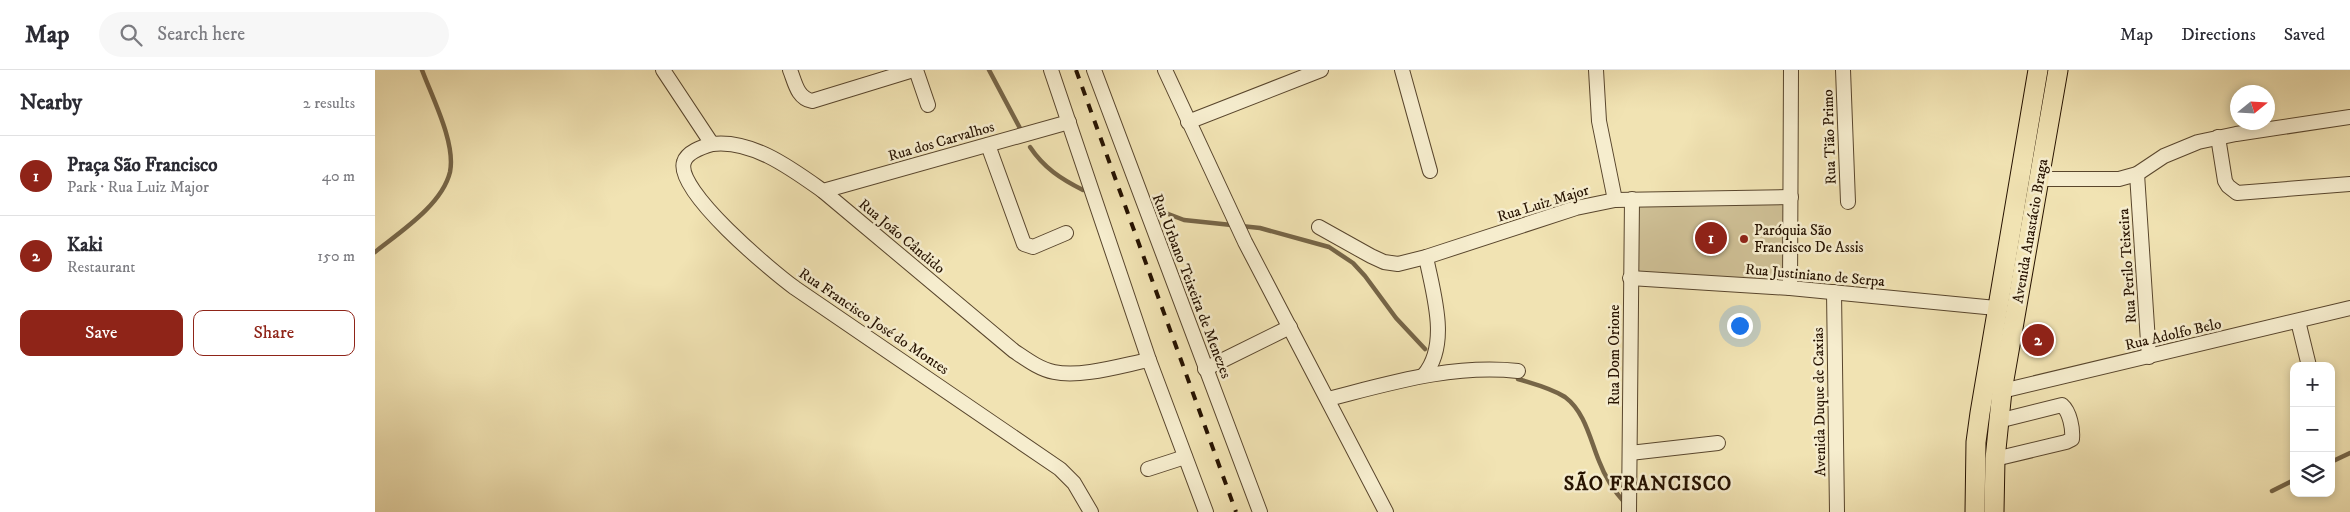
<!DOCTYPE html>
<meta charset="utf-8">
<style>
body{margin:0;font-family:"IM FELL DW Pica",serif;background:#f7f7f7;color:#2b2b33}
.controls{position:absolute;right:15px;bottom:15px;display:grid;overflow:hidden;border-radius:10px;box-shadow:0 2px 8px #0003}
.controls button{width:45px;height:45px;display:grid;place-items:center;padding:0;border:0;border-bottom:1px solid #e1e1e2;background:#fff;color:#2b2b33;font:25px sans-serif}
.compass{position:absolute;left:1855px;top:15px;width:45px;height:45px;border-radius:50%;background:#fff;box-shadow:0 2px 8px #0003;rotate:72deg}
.you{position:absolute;left:1364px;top:255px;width:18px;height:18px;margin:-12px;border:4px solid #fff;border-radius:50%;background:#1a73e8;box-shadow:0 0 0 8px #1a73e833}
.badge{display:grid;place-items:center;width:32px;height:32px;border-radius:50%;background:#8f2418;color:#fff;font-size:16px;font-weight:700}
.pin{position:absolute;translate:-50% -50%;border:2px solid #fff;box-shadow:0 1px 5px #0006}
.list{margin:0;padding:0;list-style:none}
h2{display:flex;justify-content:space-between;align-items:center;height:65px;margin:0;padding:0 20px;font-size:21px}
h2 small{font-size:16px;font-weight:400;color:#7c7c81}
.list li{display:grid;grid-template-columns:32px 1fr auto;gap:15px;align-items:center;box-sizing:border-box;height:80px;padding:0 20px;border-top:1px solid #e1e1e2}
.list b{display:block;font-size:19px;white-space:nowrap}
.list p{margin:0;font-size:16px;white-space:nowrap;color:#7c7c81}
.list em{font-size:16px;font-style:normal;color:#7c7c81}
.actions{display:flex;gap:10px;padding:15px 20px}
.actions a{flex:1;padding:11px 0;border:1px solid #8f2418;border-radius:10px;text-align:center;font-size:18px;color:#8f2418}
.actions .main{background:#8f2418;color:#fff}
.icon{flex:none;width:28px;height:28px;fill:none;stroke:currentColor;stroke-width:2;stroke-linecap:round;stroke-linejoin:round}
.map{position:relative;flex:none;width:1975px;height:442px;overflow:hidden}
header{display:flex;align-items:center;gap:30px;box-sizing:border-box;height:70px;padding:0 25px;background:#fff;border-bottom:1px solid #e1e1e2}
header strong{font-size:24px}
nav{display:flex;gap:28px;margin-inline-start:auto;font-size:18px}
.search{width:350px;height:45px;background:#f7f7f7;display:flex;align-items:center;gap:12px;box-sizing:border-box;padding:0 18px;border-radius:28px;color:#7c7c81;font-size:19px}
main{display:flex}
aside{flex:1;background:#fff}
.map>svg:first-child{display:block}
</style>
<header>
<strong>Map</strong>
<div class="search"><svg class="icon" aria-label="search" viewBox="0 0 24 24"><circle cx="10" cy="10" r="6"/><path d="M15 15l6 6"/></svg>Search here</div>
<nav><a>Map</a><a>Directions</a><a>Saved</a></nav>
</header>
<main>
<aside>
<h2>Nearby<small>2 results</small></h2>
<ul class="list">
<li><span class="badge">1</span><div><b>Praça São Francisco</b><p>Park · Rua Luiz Major</p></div><em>40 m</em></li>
<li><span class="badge">2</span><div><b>Kaki</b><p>Restaurant</p></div><em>150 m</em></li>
</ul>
<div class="actions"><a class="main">Save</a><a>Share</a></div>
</aside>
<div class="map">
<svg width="1975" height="442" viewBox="0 0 1975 442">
<rect width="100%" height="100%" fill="#f1e3b3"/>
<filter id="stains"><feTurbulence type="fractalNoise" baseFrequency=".004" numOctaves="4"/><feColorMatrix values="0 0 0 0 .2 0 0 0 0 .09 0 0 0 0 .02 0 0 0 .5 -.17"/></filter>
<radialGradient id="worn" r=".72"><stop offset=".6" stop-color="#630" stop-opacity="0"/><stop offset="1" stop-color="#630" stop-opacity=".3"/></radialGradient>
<polygon fill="#cebf95" stroke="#7a684a" points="1416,127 1415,218 1256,208 1257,129"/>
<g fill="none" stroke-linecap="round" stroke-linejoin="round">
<g stroke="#766547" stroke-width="4.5">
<polyline points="614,0 647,62"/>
<path d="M655,77C669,98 686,109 708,120"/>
<polyline points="788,142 809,150 885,158 954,177 978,193 990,206 1021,248 1050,279"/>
<path d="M0,182C25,162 67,135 75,102C81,73 57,27 47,0"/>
<path d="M1143,309C1159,314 1176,318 1190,327C1210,342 1215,369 1224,391C1230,407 1239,421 1250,433"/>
<polyline points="1956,392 1975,383"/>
<polyline points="1897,421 1919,410"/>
</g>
<defs>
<g id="minor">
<path d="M288,0L337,74C377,69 417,99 448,121L639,281C651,289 664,299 679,302C706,308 748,295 774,290"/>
<path d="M415,0C420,12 422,28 437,31L538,0"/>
<polyline points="541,0 553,35"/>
<polyline points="676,0 774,290 831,442"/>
<polyline points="719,0 885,442"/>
<polyline points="790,0 870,172 1011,442"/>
<polyline points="1027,0 1055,101"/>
<polyline points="1221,0 1224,51 1240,130"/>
<polyline points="1468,0 1473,132"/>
<polyline points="813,52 946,0"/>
<polyline points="1843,67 1850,111 1853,116 1862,123 1975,114"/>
<path d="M337,74C327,77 312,82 309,92C299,120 398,202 420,218L685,399L699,413L716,442"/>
<polyline points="613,75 649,174 658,177 691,163"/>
<polyline points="1762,104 1774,287"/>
<polyline points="1664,109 1744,109 1762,104 1789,86 1823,72 1861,64 1975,47"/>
<polyline points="448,121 694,52"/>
<polyline points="944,157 996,186 1009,192 1023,194 1051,187 1201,138 1240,130 1416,127"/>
<polyline points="1255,208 1415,218 1621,238"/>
<polyline points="1415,218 1416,0"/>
<polyline points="1459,222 1462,442"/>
<polyline points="1923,251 1934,296"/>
<polyline points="830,299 915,257"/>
<path d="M1049,305C1075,274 1058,223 1051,187"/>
<polyline points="1627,321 1975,238"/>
<path d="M953,329C1016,313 1077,294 1143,301"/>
<polyline points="1255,383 1343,373"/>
<path d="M1620,389L1691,372L1697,369C1698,359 1695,342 1687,335L1623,351"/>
<polyline points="773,399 810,387"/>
<polyline points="1254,442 1257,129"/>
</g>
<g id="major">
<polyline points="1600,442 1601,372 1605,343 1663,0"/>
<polyline points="1619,442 1620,389 1627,321 1683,0"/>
</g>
</defs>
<use href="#minor" stroke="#59462d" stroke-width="16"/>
<use href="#major" stroke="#261200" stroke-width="21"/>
<use href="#minor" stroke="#f6edce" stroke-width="14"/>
<use href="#major" stroke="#f1e3b3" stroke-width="19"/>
<polyline stroke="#261200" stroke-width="4" stroke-dasharray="9 9" stroke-linecap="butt" points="701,0 861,442"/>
</g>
<circle fill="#8f2418" stroke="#f6edce" stroke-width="2" cx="1369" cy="169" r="5"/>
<g text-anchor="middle" stroke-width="5" stroke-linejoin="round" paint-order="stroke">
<g font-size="15" fill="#261200" stroke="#f6edce">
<text transform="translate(1454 67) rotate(-92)" y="5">Rua Tião Primo</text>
<text transform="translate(566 71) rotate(-16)" y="5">Rua dos Carvalhos</text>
<text transform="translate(1168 133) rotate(-17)" y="5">Rua Luiz Major</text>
<text transform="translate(1655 161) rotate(-80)" y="5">Avenida Anastácio Braga</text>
<text transform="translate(527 166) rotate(40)" y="5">Rua João Cândido</text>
<text transform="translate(1752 196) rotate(-94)" y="5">Rua Perilo Teixeira</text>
<text transform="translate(1440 205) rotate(5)" y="5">Rua Justiniano de Serpa</text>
<text transform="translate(817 216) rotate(69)" y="5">Rua Urbano Teixeira de Menezes</text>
<text transform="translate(499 251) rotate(34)" y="5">Rua Francisco José do Montes</text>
<text transform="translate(1798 264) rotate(-13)" y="5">Rua Adolfo Belo</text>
<text transform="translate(1239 285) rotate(-90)" y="5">Rua Dom Orione</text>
<text transform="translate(1444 332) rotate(-91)" y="5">Avenida Duque de Caxias</text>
</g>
<g font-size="15" fill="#261200" stroke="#f6edce" text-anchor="start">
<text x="1379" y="165">Paróquia São<tspan x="1379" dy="17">Francisco De Assis</tspan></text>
</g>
<g font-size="20" font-weight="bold" letter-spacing="1" fill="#261200" stroke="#f6edce">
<text x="1273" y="420">SÃO FRANCISCO</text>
</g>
</g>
<rect width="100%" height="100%" filter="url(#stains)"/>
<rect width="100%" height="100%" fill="url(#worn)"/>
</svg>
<div class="controls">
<button>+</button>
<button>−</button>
<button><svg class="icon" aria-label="layers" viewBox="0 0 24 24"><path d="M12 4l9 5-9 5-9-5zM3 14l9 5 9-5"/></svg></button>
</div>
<svg class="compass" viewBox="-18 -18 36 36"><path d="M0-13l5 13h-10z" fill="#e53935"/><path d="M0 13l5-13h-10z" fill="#7c7c81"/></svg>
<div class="you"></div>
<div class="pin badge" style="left:1336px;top:168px">1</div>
<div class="pin badge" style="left:1663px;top:270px">2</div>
</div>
</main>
